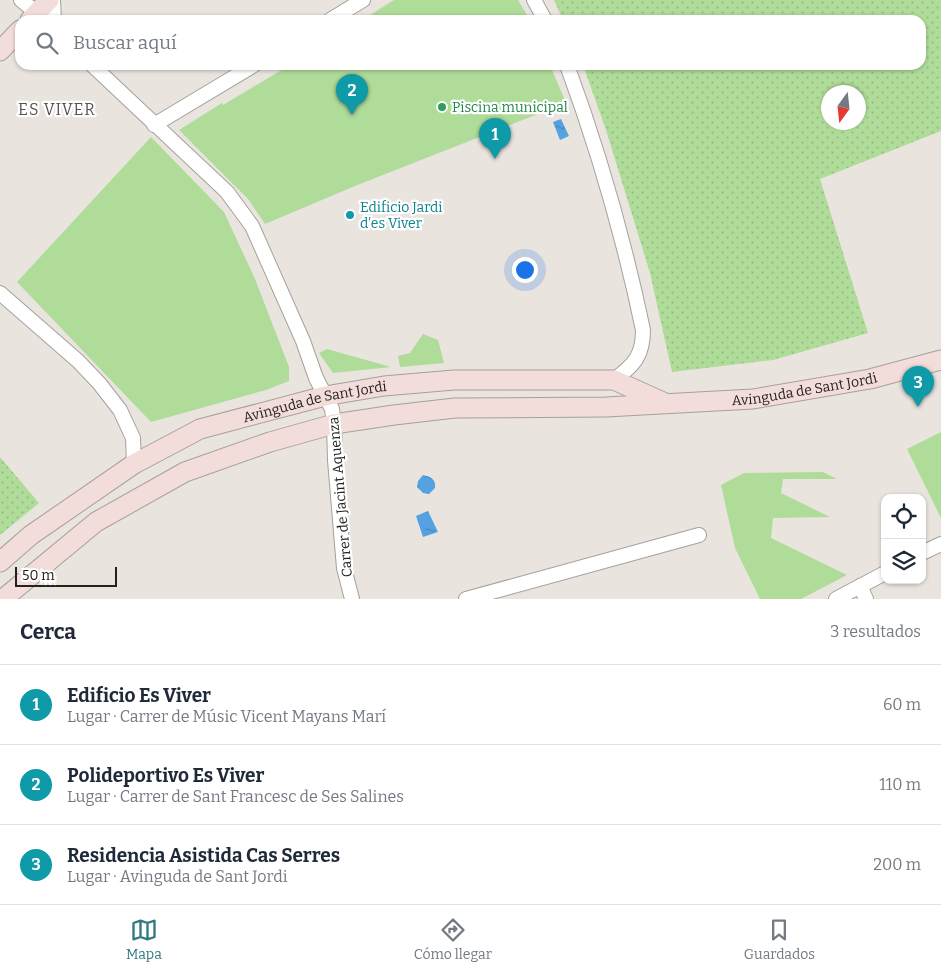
<!DOCTYPE html>
<html lang="es">
<meta charset="utf-8">
<style>
body{margin:0;font-family:Bitter,serif;background:#f6f6f7;color:#1f2937}
.controls{position:absolute;right:15px;bottom:15px;display:grid;overflow:hidden;border-radius:10px;box-shadow:0 1px 4px #0004}
.controls button{width:45px;height:45px;display:grid;place-items:center;padding:0;border:0;border-bottom:1px solid #e0e1e3;background:#fff;color:#1f2937;font:25px sans-serif}
.compass{position:absolute;left:821px;top:85px;width:45px;height:45px;border-radius:50%;background:#fff;box-shadow:0 1px 4px #0004;rotate:195deg}
.scale{position:absolute;left:15px;bottom:12px;width:102px;box-sizing:border-box;padding-left:5px;border:2px solid #242120;border-top:0;font-size:14px;line-height:18px;white-space:nowrap;color:#242120;-webkit-text-stroke:4px #fff;paint-order:stroke}
.you{position:absolute;left:524px;top:269px;width:18px;height:18px;margin:-12px;border:4px solid #fff;border-radius:50%;background:#1a73e8;box-shadow:0 0 0 8px #1a73e833}
.badge{display:grid;place-items:center;width:32px;height:32px;border-radius:50%;background:#317980;color:#fff;font-size:16px;font-weight:700}
.pin{position:absolute;translate:-50% -41px;filter:drop-shadow(0 1px 2px #0008)}
.pin::after{content:'';position:absolute;top:26px;width:18px;height:15px;background:inherit;clip-path:polygon(0 0,100% 0,50% 100%)}
.list{margin:0;padding:0;list-style:none}
h2{display:flex;justify-content:space-between;align-items:center;height:65px;margin:0;padding:0 20px;font-size:21px}
h2 small{font-size:16px;font-weight:400;color:#747a83}
.list li{display:grid;grid-template-columns:32px 1fr auto;gap:15px;align-items:center;box-sizing:border-box;height:80px;padding:0 20px;border-top:1px solid #e0e1e3}
.list b{display:block;font-size:19px;white-space:nowrap}
.list p{margin:0;font-size:16px;white-space:nowrap;color:#747a83}
.list em{font-size:16px;font-style:normal;color:#747a83}
.icon{flex:none;width:28px;height:28px;fill:none;stroke:currentColor;stroke-width:2;stroke-linecap:round;stroke-linejoin:round}
.map{position:relative;flex:none;width:941px;height:599px;overflow:hidden}
.search{position:absolute;background:#fff;box-shadow:0 1px 4px #0004;left:15px;right:15px;top:15px;height:55px;display:flex;align-items:center;gap:12px;box-sizing:border-box;padding:0 18px;border-radius:15px;color:#747a83;font-size:19px}
.sheet{height:305px;background:#fff}
nav{display:flex;justify-content:space-around;align-items:center;box-sizing:border-box;height:70px;border-top:1px solid #e0e1e3;background:#fff;font-size:14px;color:#747a83}
nav a{display:grid;justify-items:center;gap:2px}
nav .on{color:#317980}
.map>svg:first-child{display:block}
</style>
<div class="map">
<svg width="941" height="599" viewBox="0 0 941 599">
<defs>
<pattern id="grass-dots" width="8" height="8" patternUnits="userSpaceOnUse" patternTransform="scale(1.25)"><rect width="8" height="8" fill="#afdc99"/><path d="M2 2h.1M6 6h.1" fill="none" stroke="#96bc84" stroke-width="1.8" stroke-linecap="round"/></pattern>
<pattern id="water-ripples" width="26" height="14" patternUnits="userSpaceOnUse" patternTransform="scale(1.25)"><rect width="26" height="14" fill="#54a2e1"/><path d="M2 4q2-2 4 0t4 0M15 11q2-2 4 0t4 0" fill="none" stroke="#4584b6"/></pattern>
</defs>
<rect width="100%" height="100%" fill="#eae4df"/>
<g fill="url(#grass-dots)" fill-rule="evenodd">
<path d="M554,0H941V131L820,179L868,333L773,360L672,372L650,273L606,130L583,65H921V20H563ZM858,92V122H828V92Z"/>
<polygon points="0,457 39,503 0,535"/>
</g>
<g fill="#afdc99">
<polygon points="394,0 518,0 530,20 362,20"/>
<polygon points="290,65 550,65 566,103 355,186 265,224 248,199 179,130 222,103 223,105"/>
<polygon points="151,137 224,212 255,279 289,367 289,381 266,390 151,422 17,282"/>
<polygon points="423,334 438,340 444,363 400,367 398,356 410,353"/>
<polygon points="327,349 391,367 333,373 319,353"/>
<polygon points="941,432 941,518 907,449"/>
<polygon points="823,472 837,479 783,479 781,493 830,517 773,518 771,538 847,575 801,599 760,599 735,548 721,485 744,473"/>
</g>
<g fill="url(#water-ripples)">
<polygon points="561,119 569,136 560,140 553,122"/>
<path d="M423,475C431,477 436,479 435,488L429,494L423,493L417,487L418,481Z"/>
<polygon points="428,511 438,532 423,537 416,516"/>
</g>
<g fill="none" stroke-linecap="round" stroke-linejoin="round">
<defs>
<g id="street">
<polyline points="21,0 37,13"/>
<polyline points="53,0 54,20"/>
<polyline points="534,0 545,20"/>
<polyline points="330,20 363,0"/>
<polyline points="92,65 227,192 252,226 303,341 316,378 332,409 334,424 335,460 344,568 352,599"/>
<path d="M567,65C599,152 624,239 643,330C643,356 634,365 614,380"/>
<polyline points="154,125 254,65"/>
<polyline points="0,293 78,361 99,383 120,410 133,438 134,464"/>
<polyline points="922,553 941,544"/>
<polyline points="860,586 866,599"/>
<polyline points="466,599 699,535"/>
<polyline points="836,599 885,573"/>
</g>
<g id="secondary">
<polyline points="30,20 49,0"/>
<polyline points="0,51 20,30"/>
<path id="s1" d="M0,562L31,535L134,464L200,429L325,396L384,386L454,380H614L663,402"/>
<path id="s2" d="M3,599L96,522L185,472L270,442L334,424L394,415L455,408L606,407L753,399L870,379L941,360"/>
</g>
</defs>
<use href="#street" stroke="#a6a09b" stroke-width="16"/>
<use href="#secondary" stroke="#a6a09b" stroke-width="21"/>
<use href="#street" stroke="#fff" stroke-width="14"/>
<use href="#secondary" stroke="#f3ddda" stroke-width="19"/>
</g>
<circle fill="#2e9e5b" stroke="#fff" stroke-width="2" cx="442" cy="107" r="5"/>
<circle fill="#0f9aa8" stroke="#fff" stroke-width="2" cx="350" cy="215" r="5"/>
<g text-anchor="middle" stroke-width="4.5" stroke-linejoin="round" paint-order="stroke">
<g font-size="14" fill="#27864d" stroke="#fff" text-anchor="start">
<text x="452" y="112">Piscina municipal</text>
</g>
<g font-size="14" fill="#0d838f" stroke="#fff" text-anchor="start">
<text x="360" y="212">Edificio Jardi<tspan x="360" dy="16">d'es Viver</tspan></text>
</g>
<g font-size="14" fill="#242120" stroke="#fff">
<text dy="5" stroke="none"><textPath href="#s2" startOffset="852">Avinguda de Sant Jordi</textPath></text>
<text dy="5" stroke="none"><textPath href="#s1" startOffset="359">Avinguda de Sant Jordi</textPath></text>
<text transform="translate(340 497) rotate(-95)" y="5">Carrer de Jacint Aquenza</text>
</g>
<g font-size="16" letter-spacing="1" fill="#58524e" stroke="#fff">
<text x="57" y="115">ES VIVER</text>
</g>
</g>
</svg>
<div class="controls">
<button><svg class="icon" aria-label="locate" viewBox="0 0 24 24"><circle cx="12" cy="12" r="6"/><path d="M12 2v4M12 18v4M2 12h4M18 12h4"/></svg></button>
<button><svg class="icon" aria-label="layers" viewBox="0 0 24 24"><path d="M12 4l9 5-9 5-9-5zM3 14l9 5 9-5"/></svg></button>
</div>
<svg class="compass" viewBox="-18 -18 36 36"><path d="M0-13l5 13h-10z" fill="#e53935"/><path d="M0 13l5-13h-10z" fill="#747a83"/></svg>
<div class="scale">50 m</div>
<div class="you"></div>
<div class="pin badge" style="left:495px;top:159px;background:#0f9aa8">1</div>
<div class="pin badge" style="left:352px;top:115px;background:#0f9aa8">2</div>
<div class="pin badge" style="left:918px;top:407px;background:#0f9aa8">3</div>
<div class="search"><svg class="icon" aria-label="search" viewBox="0 0 24 24"><circle cx="10" cy="10" r="6"/><path d="M15 15l6 6"/></svg>Buscar aquí</div>
</div>
<section class="sheet">
<h2>Cerca<small>3 resultados</small></h2>
<ul class="list">
<li><span class="badge" style="background:#0f9aa8">1</span><div><b>Edificio Es Viver</b><p>Lugar · Carrer de Músic Vicent Mayans Marí</p></div><em>60 m</em></li>
<li><span class="badge" style="background:#0f9aa8">2</span><div><b>Polideportivo Es Viver</b><p>Lugar · Carrer de Sant Francesc de Ses Salines</p></div><em>110 m</em></li>
<li><span class="badge" style="background:#0f9aa8">3</span><div><b>Residencia Asistida Cas Serres</b><p>Lugar · Avinguda de Sant Jordi</p></div><em>200 m</em></li>
</ul>
</section>
<nav>
<a class="on"><svg class="icon" aria-label="map" viewBox="0 0 24 24"><path d="M3 6l6-2 6 2 6-2v14l-6 2-6-2-6 2zM9 4v14M15 6v14"/></svg>Mapa</a>
<a><svg class="icon" aria-label="directions" viewBox="0 0 24 24"><path d="M12 3l9 9-9 9-9-9zM9 14v-3h6M13 9l2 2-2 2"/></svg>Cómo llegar</a>
<a><svg class="icon" aria-label="saved" viewBox="0 0 24 24"><path d="M7 4h10v16l-5-4-5 4z"/></svg>Guardados</a>
</nav>
